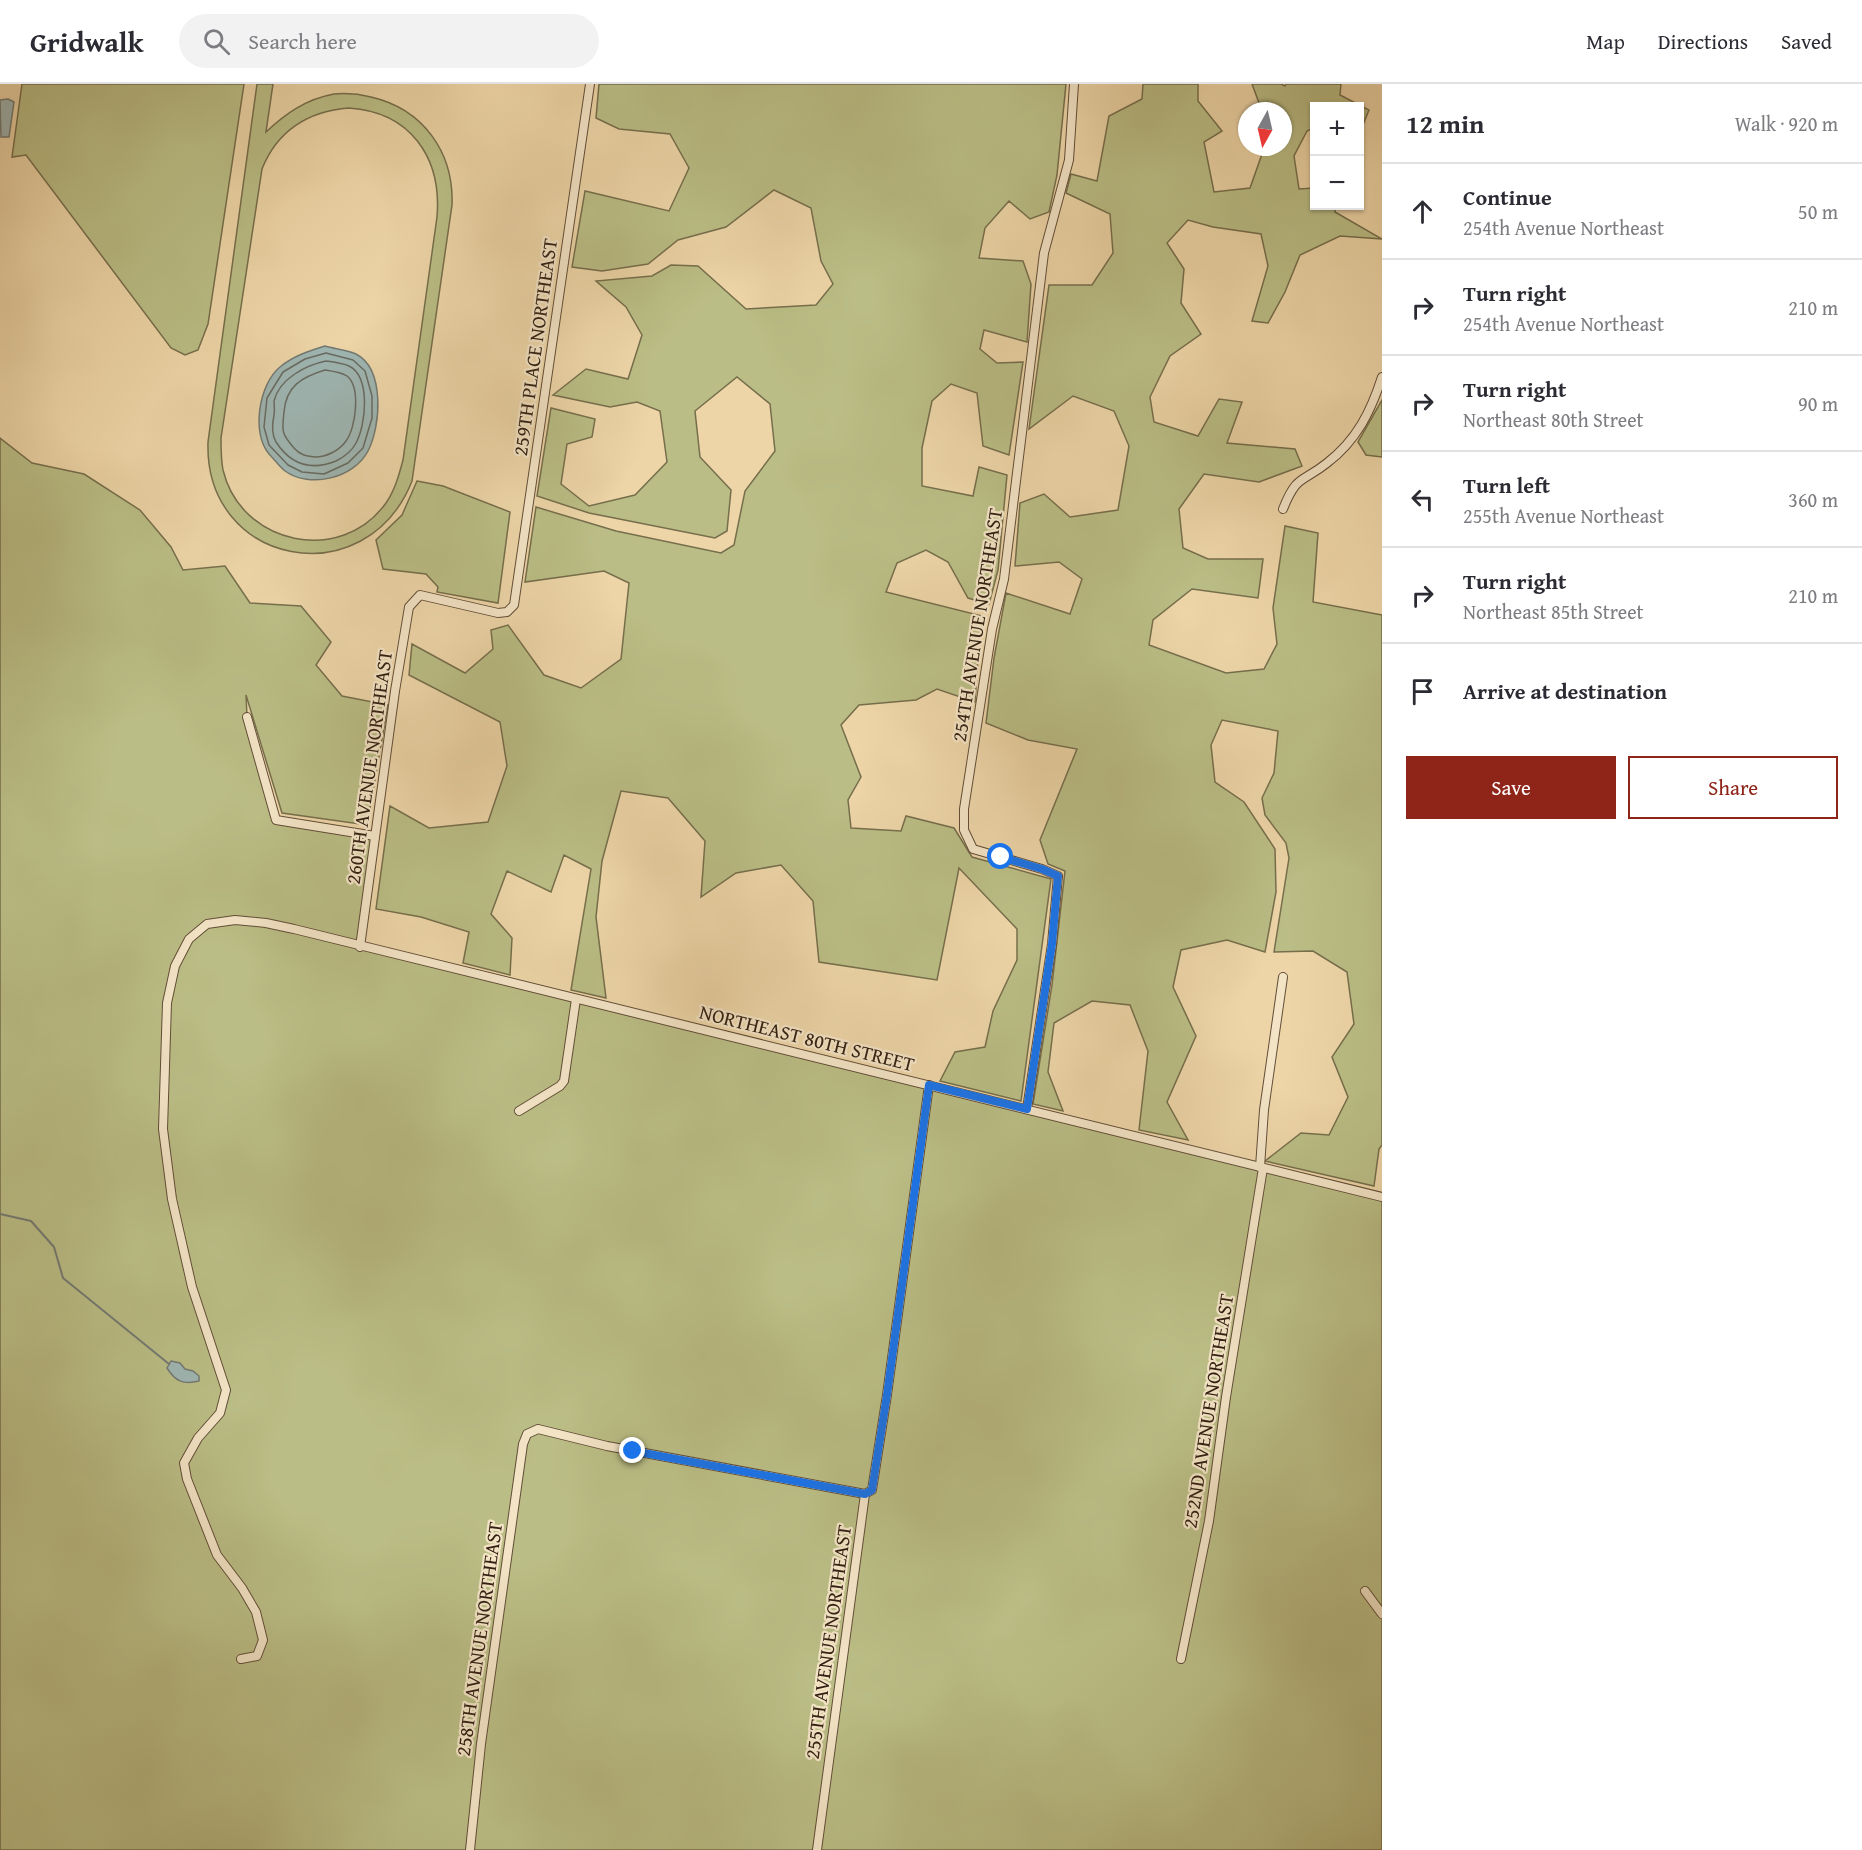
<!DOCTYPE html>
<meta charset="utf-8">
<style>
body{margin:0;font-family:"Gentium Book Plus",serif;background:#f2f2f3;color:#2b2b33}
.controls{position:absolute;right:18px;top:18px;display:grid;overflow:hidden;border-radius:0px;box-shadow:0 2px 4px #0004}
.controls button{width:54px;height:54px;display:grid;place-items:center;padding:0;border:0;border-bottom:2px solid #e1e1e2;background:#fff;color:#2b2b33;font:30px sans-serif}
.compass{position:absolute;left:1238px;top:18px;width:54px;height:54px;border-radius:50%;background:#fff;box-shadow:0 2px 4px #0004;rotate:188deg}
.stop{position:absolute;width:18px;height:18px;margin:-14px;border:4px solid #1a73e8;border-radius:50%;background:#fff}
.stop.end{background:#1a73e8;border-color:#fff;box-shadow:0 2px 6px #0008}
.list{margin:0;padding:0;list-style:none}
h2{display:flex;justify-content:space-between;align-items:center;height:78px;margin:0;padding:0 24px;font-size:26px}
h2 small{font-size:20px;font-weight:400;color:#7c7c81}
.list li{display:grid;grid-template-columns:39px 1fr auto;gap:18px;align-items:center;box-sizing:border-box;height:96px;padding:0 24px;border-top:2px solid #e1e1e2}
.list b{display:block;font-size:22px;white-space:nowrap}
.list p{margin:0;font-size:20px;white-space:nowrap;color:#7c7c81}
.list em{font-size:20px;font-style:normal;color:#7c7c81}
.actions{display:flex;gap:12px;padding:18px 24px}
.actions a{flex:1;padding:14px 0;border:2px solid #8f2418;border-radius:0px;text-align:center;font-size:21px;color:#8f2418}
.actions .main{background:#8f2418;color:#fff}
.icon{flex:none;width:33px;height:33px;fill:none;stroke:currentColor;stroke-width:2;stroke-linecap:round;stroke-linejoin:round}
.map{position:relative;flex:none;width:1382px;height:1766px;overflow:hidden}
header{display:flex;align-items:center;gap:36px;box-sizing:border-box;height:84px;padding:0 30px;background:#fff;border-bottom:2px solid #e1e1e2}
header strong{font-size:28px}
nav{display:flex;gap:33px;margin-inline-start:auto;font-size:21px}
.search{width:420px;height:54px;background:#f2f2f3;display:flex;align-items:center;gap:15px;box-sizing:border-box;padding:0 21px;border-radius:33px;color:#7c7c81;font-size:22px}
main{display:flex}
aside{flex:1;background:#fff}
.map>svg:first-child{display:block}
</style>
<header>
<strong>Gridwalk</strong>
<div class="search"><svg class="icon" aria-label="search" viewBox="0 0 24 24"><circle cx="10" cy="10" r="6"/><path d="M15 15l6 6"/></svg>Search here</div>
<nav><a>Map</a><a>Directions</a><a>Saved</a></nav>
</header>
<main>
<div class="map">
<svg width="1382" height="1766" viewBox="0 0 1382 1766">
<rect width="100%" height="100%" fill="#edd5a7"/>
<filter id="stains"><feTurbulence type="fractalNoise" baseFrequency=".00333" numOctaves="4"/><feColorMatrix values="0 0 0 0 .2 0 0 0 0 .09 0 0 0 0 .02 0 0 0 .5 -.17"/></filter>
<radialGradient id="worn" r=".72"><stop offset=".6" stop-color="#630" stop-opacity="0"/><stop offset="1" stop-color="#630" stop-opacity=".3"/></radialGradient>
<g fill="#babd85" stroke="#766e4c" stroke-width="1.5" fill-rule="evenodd">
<polygon points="22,0 244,0 208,240 198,266 185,271 171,264 26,71 12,73"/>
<path d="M257,0H273L266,48C285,30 306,15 334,10C346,9 359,10 371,13C423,25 454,68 452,121L412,397C366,513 204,482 208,358ZM349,24C410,28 442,73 437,133L403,376C399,391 395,406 386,419C341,482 241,461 223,386C221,376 221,365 221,354L262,85C277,47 308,27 349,24Z"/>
<polygon points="599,0 1066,0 1057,91 1049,128 1030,135 1009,117 985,144 979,174 1023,177 1031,200 1027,258 984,246 980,265 997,279 1023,278 1009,371 983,362 977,309 951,300 932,317 922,364 922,402 973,412 979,383 1007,391 998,486 989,520 968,514 948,478 926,466 897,479 886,508 986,533 979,561 975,618 937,605 916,616 859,621 841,641 861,693 848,716 851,744 901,747 906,732 954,744 972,773 1051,795 1021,1017 940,997 955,968 985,963 993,927 1017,876 1017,845 959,784 937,896 819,878 813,817 781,781 736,789 701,813 705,757 668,714 621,707 602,777 596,833 606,914 571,906 591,785 564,771 551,808 507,787 491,830 512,854 510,891 463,879 469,848 421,833 376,825 390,722 429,744 488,738 507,682 500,638 409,591 412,560 465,589 493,565 491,546 508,541 544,591 581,604 621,575 629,499 604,487 525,498 536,423 616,447 721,469 734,461 745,407 775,367 770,320 737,293 695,327 700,373 731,406 727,447 715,454 589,429 537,412 551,324 595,335 592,353 567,360 561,400 589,422 635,411 667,378 660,327 637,318 610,323 553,311 586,285 628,295 642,251 626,223 596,197 652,192 671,181 698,182 746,225 816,221 833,200 821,177 811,124 774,106 726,143 678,156 648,180 602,187 572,183 585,107 669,127 689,84 670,50 619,45 596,34"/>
<polygon points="1143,0 1198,0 1198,17 1222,47 1204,58 1214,108 1250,104 1262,70 1262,63 1283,63 1283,27 1262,27 1252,0 1281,0 1285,2 1286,0 1341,0 1340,11 1369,26 1362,43 1360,43 1360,22 1314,22 1314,44 1307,47 1294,72 1299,105 1314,104 1314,122 1336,122 1335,128 1382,155 1340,152 1300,171 1285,208 1268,239 1252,237 1268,182 1261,150 1213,143 1188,136 1167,159 1184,185 1181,219 1201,250 1170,272 1150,313 1154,338 1198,352 1219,315 1242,318 1227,359 1295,365 1302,382 1259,398 1204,390 1179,425 1183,464 1208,475 1263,475 1258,514 1192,505 1153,536 1149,561 1226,589 1264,585 1277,560 1273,524 1285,442 1318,449 1313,518 1382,531 1382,1061 1379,1065 1374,1102 1265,1077 1301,1049 1329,1051 1348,1013 1332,973 1354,940 1347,888 1313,867 1274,868 1289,774 1286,759 1265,731 1262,714 1274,689 1278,647 1222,636 1211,661 1215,698 1244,718 1275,765 1276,808 1265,868 1227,856 1181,866 1173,903 1196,952 1167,1018 1188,1056 1139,1046 1148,967 1130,921 1092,917 1054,939 1048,988 1063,1027 1033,1020 1052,901 1065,787 1048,780 1040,756 1077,665 1028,656 986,639 994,574 1006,509 1070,530 1082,495 1059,478 1015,482 1020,419 1044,410 1070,433 1118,426 1129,362 1114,327 1073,312 1029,345 1049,201 1092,201 1113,169 1110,130 1066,109 1071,90 1097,97 1109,32 1142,15"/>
<polygon points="1382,316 1382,373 1366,371 1358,358"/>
<polygon points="0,354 32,379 84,390 140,426 171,463 183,486 225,482 250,519 301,522 331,558 316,581 342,612 388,621 367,741 282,729 246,611 247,633 276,736 375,752 361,863 1382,1113 1382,1766 0,1766"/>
<polygon points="417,397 443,402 510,428 498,519 437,508 438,503 426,490 383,485 376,456 402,431"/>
</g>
<g fill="#9eb6b3" stroke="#737a73" stroke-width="1.5">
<polygon points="8,15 14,18 9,53 1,53 0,16"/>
<path d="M325,262C335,265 347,266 356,270C385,285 381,342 368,367C354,394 310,405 285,387C279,382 274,375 269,370C251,349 259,300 280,283C293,272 309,267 325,262Z"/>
<path d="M171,1277L180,1279L185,1285L193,1287L199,1292V1297C183,1301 175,1297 167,1284Z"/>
</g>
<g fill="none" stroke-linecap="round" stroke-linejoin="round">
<g stroke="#686b62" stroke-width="1.5">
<polygon points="326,269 353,276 365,287 372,312 372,334 363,364 348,379 324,390 302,388 288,381 269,361 264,343 267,314 283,288 305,275"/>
<path d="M326,277C333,278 342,279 349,282C371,293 366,341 356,359C352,367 344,373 336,377C311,387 291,381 276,358C271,349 272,340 274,331C275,326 274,322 274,317C279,295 306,281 326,277Z"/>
<path d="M325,286C332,287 341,288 347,292C361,303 356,344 346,357C339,367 326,373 315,373C306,372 300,371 294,364C281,349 282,347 284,328C286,302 302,293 325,286Z"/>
</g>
<polyline stroke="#737a73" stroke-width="2" points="0,1130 31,1137 54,1163 63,1194 169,1280"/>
<defs>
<g id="minor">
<path d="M1283,425C1297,390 1302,399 1327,379C1357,356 1371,327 1382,293"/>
<polyline points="247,633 276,736 375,752"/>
<polyline points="360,863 395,607 409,523 420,511 498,529 507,528 514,521 590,0"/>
<polyline points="1027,1025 1052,860 1058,792 1042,785 973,765 964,746 964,725 992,545 1004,495 1044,169 1069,76 1074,0"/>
<polyline points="519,1027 560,1002 564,997 576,915"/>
<polyline points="1260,1083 1264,1026 1283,893"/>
<polyline points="1365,1507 1382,1530"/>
<polyline points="241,1575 257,1572 263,1556 256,1528 242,1504 217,1471 187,1395 184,1379 198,1354 220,1329 226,1306 192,1203 172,1115 163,1045 167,919 175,882 189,855 207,840 235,836 266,839 294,845 1382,1113"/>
<polyline points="1181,1575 1209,1437 1226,1313 1263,1084"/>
<polyline points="470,1766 481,1660 523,1360 527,1350 538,1345 607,1362 865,1410"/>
<polyline points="817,1766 865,1410 872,1406 887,1311 929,1001"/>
</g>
</defs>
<use href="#minor" stroke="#624d37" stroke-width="10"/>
<use href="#minor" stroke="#f3e4c6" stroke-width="8"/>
</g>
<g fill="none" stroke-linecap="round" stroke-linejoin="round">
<polyline stroke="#1a73e8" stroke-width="8" points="633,1367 865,1410 872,1406 887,1311 929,1001 1027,1025 1052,860 1058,792 1042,785 1001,773"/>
</g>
<g text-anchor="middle" stroke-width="4.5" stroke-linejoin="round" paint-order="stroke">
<g font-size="20" fill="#332012" stroke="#f3e4c6">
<text transform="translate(535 263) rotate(-82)" y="7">259TH PLACE NORTHEAST</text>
<text transform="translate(977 541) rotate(-81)" y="7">254TH AVENUE NORTHEAST</text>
<text transform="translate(369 683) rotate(-82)" y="7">260TH AVENUE NORTHEAST</text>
<text transform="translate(807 954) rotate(14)" y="7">NORTHEAST 80TH STREET</text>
<text transform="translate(1208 1327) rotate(-81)" y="7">252ND AVENUE NORTHEAST</text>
<text transform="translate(479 1555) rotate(-82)" y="7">258TH AVENUE NORTHEAST</text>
<text transform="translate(828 1558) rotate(-82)" y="7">255TH AVENUE NORTHEAST</text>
</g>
</g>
<rect width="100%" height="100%" filter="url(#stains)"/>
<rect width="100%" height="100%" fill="url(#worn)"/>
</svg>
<div class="controls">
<button>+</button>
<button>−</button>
</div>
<svg class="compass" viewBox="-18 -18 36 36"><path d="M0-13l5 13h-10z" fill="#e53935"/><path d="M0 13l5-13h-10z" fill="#7c7c81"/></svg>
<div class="stop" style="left:1001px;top:773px"></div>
<div class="stop end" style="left:633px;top:1367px"></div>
</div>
<aside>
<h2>12 min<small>Walk · 920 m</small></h2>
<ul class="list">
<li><svg class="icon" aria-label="ahead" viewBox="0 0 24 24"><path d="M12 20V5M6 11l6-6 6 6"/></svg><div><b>Continue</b><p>254th Avenue Northeast</p></div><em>50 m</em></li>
<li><svg class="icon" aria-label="right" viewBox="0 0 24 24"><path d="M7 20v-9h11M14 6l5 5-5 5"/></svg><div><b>Turn right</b><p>254th Avenue Northeast</p></div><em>210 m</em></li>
<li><svg class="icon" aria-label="right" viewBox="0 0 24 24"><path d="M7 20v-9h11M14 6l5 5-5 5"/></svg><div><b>Turn right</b><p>Northeast 80th Street</p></div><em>90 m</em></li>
<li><svg class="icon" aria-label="left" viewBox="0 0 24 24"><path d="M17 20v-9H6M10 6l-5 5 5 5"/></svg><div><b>Turn left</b><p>255th Avenue Northeast</p></div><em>360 m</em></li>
<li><svg class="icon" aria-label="right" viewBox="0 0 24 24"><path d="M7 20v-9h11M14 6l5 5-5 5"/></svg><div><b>Turn right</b><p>Northeast 85th Street</p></div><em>210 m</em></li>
<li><svg class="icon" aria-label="arrive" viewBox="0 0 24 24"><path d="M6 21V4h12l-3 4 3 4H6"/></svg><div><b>Arrive at destination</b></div></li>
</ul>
<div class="actions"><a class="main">Save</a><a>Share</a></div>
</aside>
</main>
